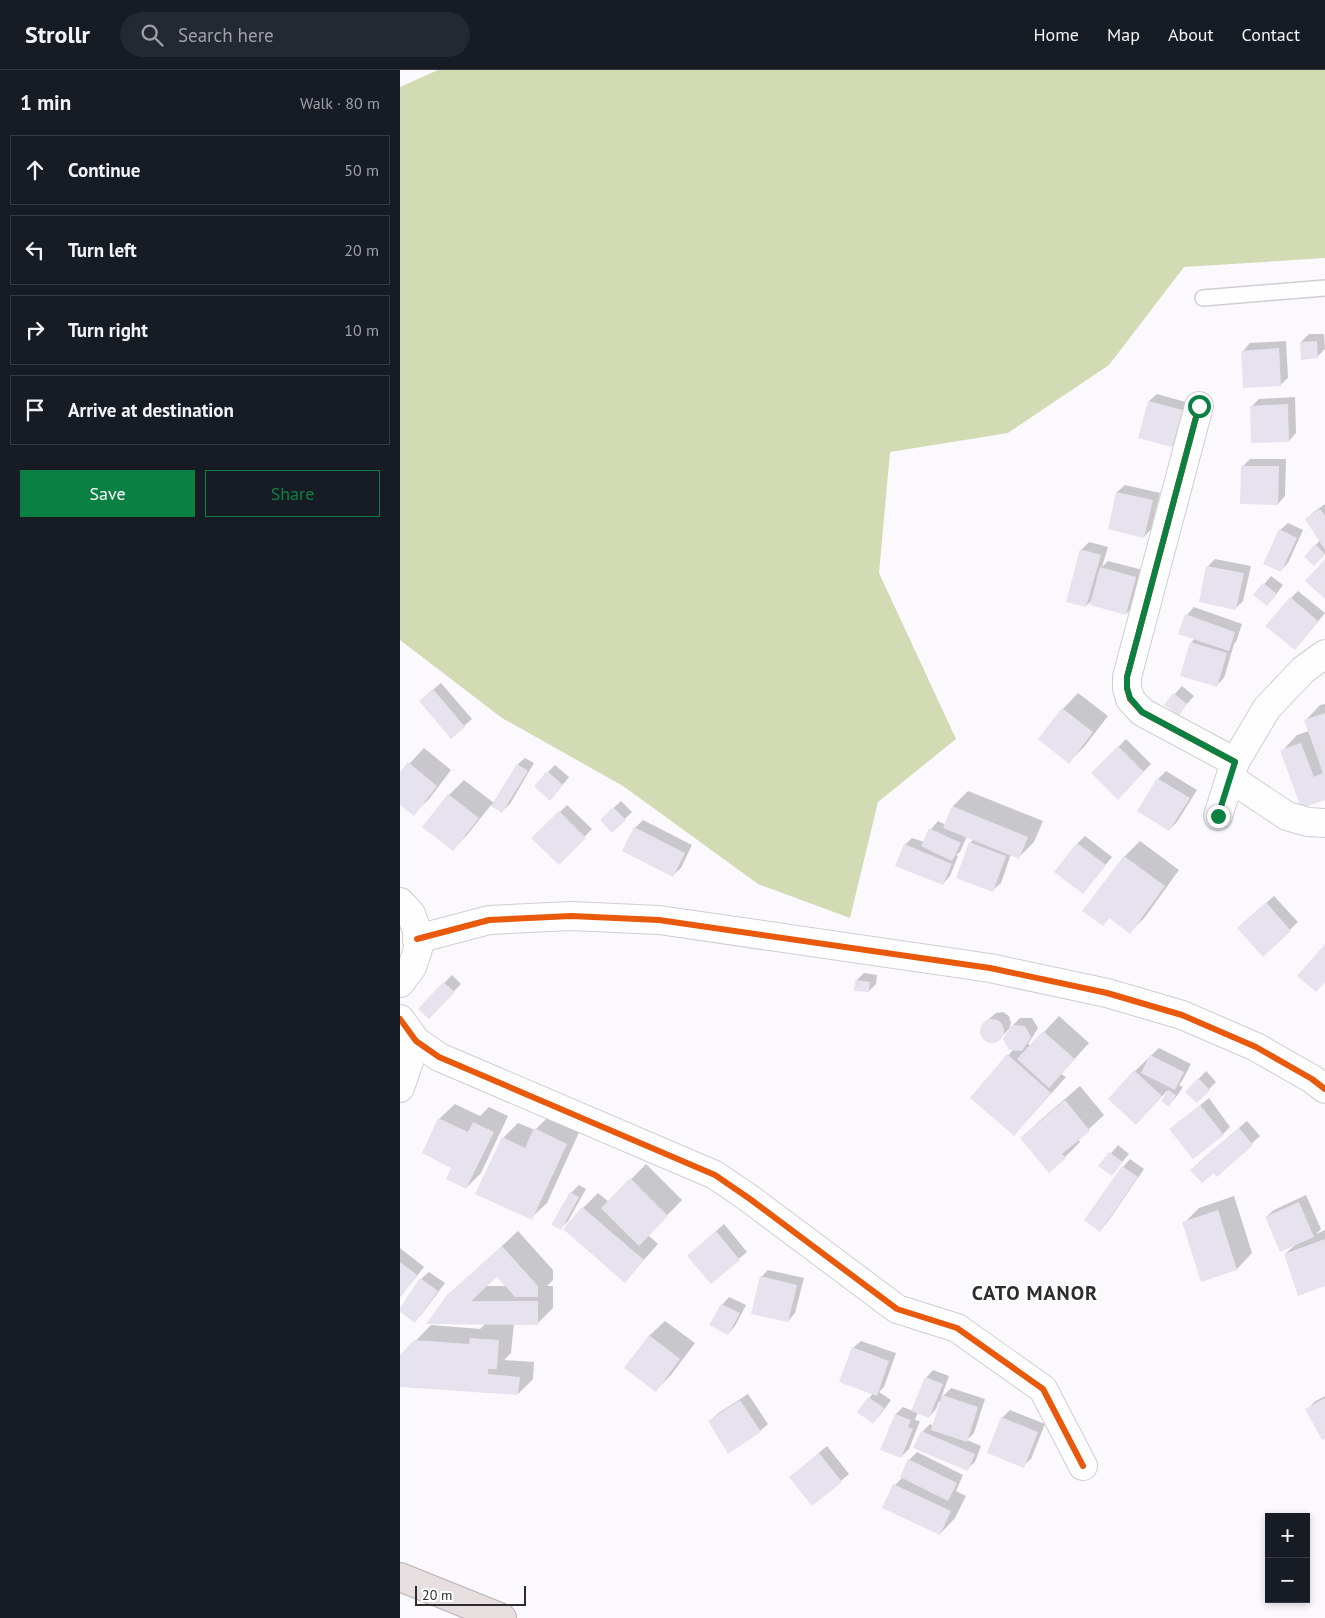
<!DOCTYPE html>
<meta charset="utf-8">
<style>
body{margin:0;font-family:"PT Sans",sans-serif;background:#242831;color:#f1f3f6}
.controls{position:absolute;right:15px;bottom:15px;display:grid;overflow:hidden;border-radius:0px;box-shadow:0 2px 8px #0003}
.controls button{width:45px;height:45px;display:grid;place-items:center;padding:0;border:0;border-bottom:1px solid #363941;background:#171b24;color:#f1f3f6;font:25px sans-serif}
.scale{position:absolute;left:15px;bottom:12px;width:111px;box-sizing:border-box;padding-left:5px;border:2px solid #2d2d2f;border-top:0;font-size:14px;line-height:18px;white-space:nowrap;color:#2d2d2f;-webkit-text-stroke:4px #fff;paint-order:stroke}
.stop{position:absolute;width:15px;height:15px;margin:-11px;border:4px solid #0b8043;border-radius:50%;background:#fff}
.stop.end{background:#0b8043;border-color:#fff;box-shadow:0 1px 5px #0008}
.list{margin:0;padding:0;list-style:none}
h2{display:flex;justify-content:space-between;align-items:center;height:65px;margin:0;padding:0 20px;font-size:21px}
h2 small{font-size:16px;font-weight:400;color:#9ea1a6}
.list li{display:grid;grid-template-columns:32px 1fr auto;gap:15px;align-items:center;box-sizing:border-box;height:70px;margin:0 10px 10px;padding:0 10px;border:1px solid #363941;border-radius:0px}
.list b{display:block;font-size:19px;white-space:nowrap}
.list em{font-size:16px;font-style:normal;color:#9ea1a6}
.actions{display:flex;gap:10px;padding:15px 20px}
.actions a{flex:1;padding:11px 0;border:1px solid #0b8043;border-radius:0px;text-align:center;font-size:18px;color:#0b8043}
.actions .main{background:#0b8043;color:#fff}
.icon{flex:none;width:28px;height:28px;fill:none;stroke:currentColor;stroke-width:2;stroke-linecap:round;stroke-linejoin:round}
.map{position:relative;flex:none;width:925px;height:1548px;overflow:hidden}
header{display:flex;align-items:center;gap:30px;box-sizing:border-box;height:70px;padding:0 25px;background:#171b24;border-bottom:1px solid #363941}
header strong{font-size:24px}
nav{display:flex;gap:28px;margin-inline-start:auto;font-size:18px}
.search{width:350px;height:45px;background:#242831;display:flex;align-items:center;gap:12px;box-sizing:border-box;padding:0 18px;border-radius:28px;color:#9ea1a6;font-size:19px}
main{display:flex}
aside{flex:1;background:#171b24}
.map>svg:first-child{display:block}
</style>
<header>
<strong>Strollr</strong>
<div class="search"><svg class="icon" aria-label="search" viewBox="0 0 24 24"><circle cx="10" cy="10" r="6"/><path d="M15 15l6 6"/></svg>Search here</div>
<nav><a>Home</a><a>Map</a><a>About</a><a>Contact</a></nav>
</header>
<main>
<aside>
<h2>1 min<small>Walk · 80 m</small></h2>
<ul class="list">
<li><svg class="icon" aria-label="ahead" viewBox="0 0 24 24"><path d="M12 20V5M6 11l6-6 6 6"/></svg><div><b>Continue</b></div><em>50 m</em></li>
<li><svg class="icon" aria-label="left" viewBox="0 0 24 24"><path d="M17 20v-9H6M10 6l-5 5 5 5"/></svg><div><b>Turn left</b></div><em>20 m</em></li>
<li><svg class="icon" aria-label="right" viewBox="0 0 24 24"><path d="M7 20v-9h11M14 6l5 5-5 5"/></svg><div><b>Turn right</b></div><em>10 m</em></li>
<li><svg class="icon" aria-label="arrive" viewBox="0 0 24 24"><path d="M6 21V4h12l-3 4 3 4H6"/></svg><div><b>Arrive at destination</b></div></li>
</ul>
<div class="actions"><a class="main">Save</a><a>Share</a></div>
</aside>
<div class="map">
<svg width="925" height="1548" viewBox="0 0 925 1548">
<rect width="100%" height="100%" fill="#fbf9fe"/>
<polygon fill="#d2dbb3" points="38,0 925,0 925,188 784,197 709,295 608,363 490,382 479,503 556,669 478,732 450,848 358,814 223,716 102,648 0,570 0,17"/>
<g fill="#0003" fill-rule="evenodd">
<polygon points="909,264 924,264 925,279 917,287 901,272"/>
<polygon points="886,271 888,308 880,315 843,281 850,273"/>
<polygon points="757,324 789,333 779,368 772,376 749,331"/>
<polygon points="895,327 896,363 889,371 852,336 859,329"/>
<polygon points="850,389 886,389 885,426 878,434 842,397"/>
<polygon points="725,415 760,423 751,459 744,467 709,458 717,422"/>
<polygon points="925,434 925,484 914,495 916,475 920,470 906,449 914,442"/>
<polygon points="888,453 903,460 888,493 880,501 880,460"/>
<polygon points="689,472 708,477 702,497 708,491 743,500 734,536 726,544 693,529 686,536 667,531 682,479"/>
<polygon points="815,489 851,496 843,531 835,539 808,496"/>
<polygon points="871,506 883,515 874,527 855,525"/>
<polygon points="898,521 925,543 902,571 891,528"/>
<polygon points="794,537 842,554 836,572 834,574 824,608 817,615 791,573 795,568 787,545"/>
<polygon points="41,613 72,649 64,656 28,624"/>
<polygon points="782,616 794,626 778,644 766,634"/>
<polygon points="678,623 708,646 684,677 669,692 640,669 663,639"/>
<polygon points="925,634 925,728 882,681 897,665 909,661 905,651 920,635"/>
<polygon points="726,669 751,694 718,728 693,703"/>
<polygon points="24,678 51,700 29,729 13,744 0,734 0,704"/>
<polygon points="125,688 134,693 110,734 102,741 91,735 68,764 53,779 49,725 64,710 94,733 117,695"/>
<polygon points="155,695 169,707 157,722 148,702"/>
<polygon points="766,701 797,720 777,752 769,760 758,709"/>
<polygon points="568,721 643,751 634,772 619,787 611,784 601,813 593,820 570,773 574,769 567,766 560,782 556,785 558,786 550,806 543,814 505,775 512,768 524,772 531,759 538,751 546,755 553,736"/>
<polygon points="221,731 232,742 212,761 201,750"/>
<polygon points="167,735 192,759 159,793 133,768"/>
<polygon points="243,750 292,775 281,798 273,805 235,758"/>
<polygon points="685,766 712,787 683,823 677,774"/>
<polygon points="740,771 779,800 745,847 730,862 710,847 703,855 684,841 725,786"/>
<polygon points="874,826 898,852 863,885 846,851"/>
<polygon points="464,903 477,905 476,914 469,921 456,911"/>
<polygon points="52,905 61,914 36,940 19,939"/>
<polygon points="603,942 609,946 611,953 609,959 601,967 592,972 585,969 581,960 584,953 596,943"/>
<polygon points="659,946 689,973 661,1004 666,1007 614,1065 571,1027 614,979 610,958 620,948 632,948 638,958 628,974 631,976"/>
<polygon points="759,978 791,994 782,1011 779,1015 783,1017 776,1027 769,1035 768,1022 767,1021 736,1054 710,1029 735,1001"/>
<polygon points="806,1001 816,1012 797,1032 787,1021"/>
<polygon points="680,1016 704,1045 678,1069 680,1072 665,1087 622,1068 637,1053"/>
<polygon points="809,1028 830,1057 823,1064 771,1059"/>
<polygon points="55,1034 80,1046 89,1037 108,1046 81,1103 66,1118 53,1097 39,1049"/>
<polygon points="151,1044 181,1058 147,1133 131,1148 103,1068 118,1053 135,1060"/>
<polygon points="847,1051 860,1066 817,1105 799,1092"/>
<polygon points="718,1075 729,1084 712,1104 700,1096"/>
<polygon points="730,1089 744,1099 707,1153 700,1160 723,1097"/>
<polygon points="246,1094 282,1130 248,1165 258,1174 225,1211 183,1138 198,1123 209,1132"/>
<polygon points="179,1115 186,1119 168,1151 160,1159 153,1154 171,1123"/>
<polygon points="906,1125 921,1159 916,1164 925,1160 925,1215 885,1184 896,1174 866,1147 874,1140"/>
<polygon points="834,1126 852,1183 837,1199 784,1153 799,1138"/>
<polygon points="324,1154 347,1182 311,1212 288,1186"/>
<path d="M118,1161L153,1200V1210L147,1216H153V1238L137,1254L114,1253L111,1283L104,1290L134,1292L133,1309L118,1324L0,1315V1287L31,1255L80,1259L86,1253L48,1226ZM97,1206L107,1216H86Z"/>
<polygon points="0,1178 24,1197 0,1227"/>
<polygon points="368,1200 404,1208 395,1243 388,1251 361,1207"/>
<polygon points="29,1202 45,1213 22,1244 15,1251 0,1240 21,1209"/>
<polygon points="329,1227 346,1235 335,1256 328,1264 322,1235"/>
<polygon points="265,1251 295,1273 271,1305 256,1320 249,1266"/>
<polygon points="461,1271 496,1283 484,1317 479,1322 491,1330 480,1345 473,1352 459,1342 473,1323 453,1278"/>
<polygon points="533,1300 549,1306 541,1328 551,1318 585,1329 574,1363 567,1370 581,1376 575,1392 567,1399 522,1362 530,1354 533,1356 541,1332 539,1331 536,1339 529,1347 518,1342 515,1350 520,1351 509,1379 501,1387 496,1344 503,1337 513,1341 526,1308"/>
<polygon points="348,1324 368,1354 360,1361 310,1351 317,1344"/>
<polygon points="925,1326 925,1367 907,1340 914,1332"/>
<polygon points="610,1340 645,1354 631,1389 623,1396 602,1348"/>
<polygon points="427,1376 449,1404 413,1434 399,1400"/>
<polygon points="517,1382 563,1405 556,1421 566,1426 555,1448 540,1464 495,1415 503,1407 509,1390"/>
</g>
<g fill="#e7e3ee">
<polygon points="917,271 918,288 901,290 900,272"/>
<polygon points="879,278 881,316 843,318 841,281"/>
<polygon points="748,331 783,340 772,377 738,368"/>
<polygon points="888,334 889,372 851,373 850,336"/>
<polygon points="841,396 879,396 878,435 840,434"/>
<polygon points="716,422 753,430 744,468 708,459"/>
<polygon points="920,439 925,446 925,480 905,449"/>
<polygon points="879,459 897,468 881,502 863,494"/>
<polygon points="915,474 925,484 914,496 904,487"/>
<polygon points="680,479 701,485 686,537 666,532"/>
<polygon points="925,489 925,529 905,511"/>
<polygon points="806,496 844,503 836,540 799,532"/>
<polygon points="700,497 736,507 726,545 690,535"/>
<polygon points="863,513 877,524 867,536 853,525"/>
<polygon points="890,527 918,551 895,580 865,556"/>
<polygon points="785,544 835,562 829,581 778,564"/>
<polygon points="790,572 827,583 817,617 780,606"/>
<polygon points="33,619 65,657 51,669 19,631"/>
<polygon points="773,623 787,634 779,646 764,635"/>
<polygon points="662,638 693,662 669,694 638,669"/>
<polygon points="925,643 925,730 901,738 880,680 901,673 914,707 923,703 904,650"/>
<polygon points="718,676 744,702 718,730 691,703"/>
<polygon points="8,692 37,716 14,746 0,735 0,702"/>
<polygon points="117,694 128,701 102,743 91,736"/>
<polygon points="147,701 163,715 150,731 134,716"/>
<polygon points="757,708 790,728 769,761 737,741"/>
<polygon points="48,724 79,748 53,781 22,757"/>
<polygon points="552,736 628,767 619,789 543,758"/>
<polygon points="213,737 226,750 212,763 200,750"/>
<polygon points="159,741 186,768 159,795 131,768"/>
<polygon points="234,757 285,783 273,807 222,781"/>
<polygon points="529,758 561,773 552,791 521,776"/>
<polygon points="569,772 606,786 593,822 556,808"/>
<polygon points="677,773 706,795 683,824 654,802"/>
<polygon points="504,774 552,794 543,815 495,796"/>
<polygon points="724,786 765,816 730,864 709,848 703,856 682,841"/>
<polygon points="866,832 891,861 863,887 837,858"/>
<polygon points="925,874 925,912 916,922 897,906"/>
<polygon points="455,910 470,912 469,922 454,921"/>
<polygon points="43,912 55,922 29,949 18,939"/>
<circle cx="592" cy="961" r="12"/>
<polygon points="612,955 625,956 631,967 622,981 609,980 603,969"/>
<polygon points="643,961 675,989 649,1018 617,989"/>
<polygon points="607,984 651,1023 614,1066 570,1028"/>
<polygon points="750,985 784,1002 775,1020 741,1003"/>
<polygon points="734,1000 762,1026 736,1055 708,1029"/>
<polygon points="798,1008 810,1020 797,1033 785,1022"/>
<polygon points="768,1020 776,1025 769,1037 761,1031"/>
<polygon points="665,1030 690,1061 662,1084 666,1088 649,1103 620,1068"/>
<polygon points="800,1035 824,1065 793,1089 769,1059"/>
<polygon points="38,1048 68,1062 73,1052 94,1062 66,1119 46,1109 51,1098 22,1083"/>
<polygon points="134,1058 167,1074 132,1150 75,1124 102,1067 125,1078"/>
<polygon points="839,1058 853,1075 817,1107 814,1103 802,1113 790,1100"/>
<polygon points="709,1082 723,1092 712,1106 698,1096"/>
<polygon points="722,1096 738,1107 700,1162 684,1150"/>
<polygon points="230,1108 268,1146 239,1176 201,1138"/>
<polygon points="170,1122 179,1127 161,1160 151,1155"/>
<polygon points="899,1132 914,1167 880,1182 865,1147"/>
<polygon points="182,1137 244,1190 225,1213 163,1159"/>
<polygon points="818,1140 837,1200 801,1212 782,1152"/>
<polygon points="316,1161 340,1190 311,1214 287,1186"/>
<polygon points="925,1169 925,1216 898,1226 884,1184"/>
<polygon points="102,1176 138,1216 138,1227 115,1227 97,1207 71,1231 138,1231 138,1255 26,1254 47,1225"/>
<polygon points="0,1192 17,1205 0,1228"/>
<polygon points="360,1206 397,1215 388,1252 351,1244"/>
<polygon points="20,1208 38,1221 15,1253 0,1242 0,1238"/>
<polygon points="321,1234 340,1243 328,1265 309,1255"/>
<polygon points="249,1265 280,1289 256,1322 224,1298"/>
<polygon points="70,1268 99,1270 97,1299 88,1299 88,1304 120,1307 118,1325 0,1317 0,1285 14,1270 69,1274"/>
<polygon points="452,1277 489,1291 477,1326 439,1312"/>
<polygon points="525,1307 543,1314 529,1348 511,1341"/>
<polygon points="542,1325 578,1337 567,1372 531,1360"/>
<polygon points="468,1327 484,1338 473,1354 457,1342"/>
<polygon points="925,1328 925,1368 922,1370 905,1339"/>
<polygon points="340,1330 361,1362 328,1384 308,1351"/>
<polygon points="495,1344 511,1350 508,1357 513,1359 501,1388 480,1380"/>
<polygon points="601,1347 638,1362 624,1398 587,1383"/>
<polygon points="521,1361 575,1384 568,1401 513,1378"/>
<polygon points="419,1383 442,1412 412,1436 389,1407"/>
<polygon points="508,1389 557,1413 548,1431 500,1407"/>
<polygon points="493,1414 551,1441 540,1465 482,1438"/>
</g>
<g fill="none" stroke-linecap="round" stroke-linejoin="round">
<defs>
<polyline id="lane" points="803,228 925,218"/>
<g id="street">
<polyline points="799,336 727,607 727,618 730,629 742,642 835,692"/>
<polyline points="830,708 887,746 908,752 925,753"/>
<polyline points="818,746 835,692 867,638 903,600 925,584"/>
<polyline points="0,832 11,844 17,861 18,879 12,897 0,913"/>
<polyline points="17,869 89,850 171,846 259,850 590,898 707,923 782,945 856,977 912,1009 925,1019"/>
<polyline points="0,949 16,971 39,987 315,1105 350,1129 497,1239 557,1258 643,1319 683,1396"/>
<polyline points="0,1018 16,971"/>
</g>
<polyline id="highway" points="0,1507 102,1548"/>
</defs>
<use href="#lane" stroke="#cfced1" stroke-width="18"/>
<use href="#street" stroke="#cfced1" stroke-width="30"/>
<use href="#highway" stroke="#bdb2b6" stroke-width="30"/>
<use href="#lane" stroke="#fefeff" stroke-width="15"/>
<use href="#street" stroke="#fefeff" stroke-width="28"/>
<use href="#highway" stroke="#e7dedf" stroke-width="28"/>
<defs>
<g id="cycleway">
<polyline points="799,336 727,607 727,618 730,629 742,642 835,692"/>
<polyline points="17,869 89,850 171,846 259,850 590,898 707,923 782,945 856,977 912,1009 925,1019"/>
<polyline points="0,949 16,971 39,987 315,1105 350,1129 497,1239 557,1258 643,1319 683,1396"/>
</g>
</defs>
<use href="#cycleway" stroke="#fff" stroke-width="9"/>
<use href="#cycleway" stroke="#e8590c" stroke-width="6"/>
</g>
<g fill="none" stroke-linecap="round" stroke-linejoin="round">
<polyline stroke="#0b8043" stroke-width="6" points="799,336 727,607 727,618 730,628 742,642 835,692 818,746"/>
</g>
<g text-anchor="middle" stroke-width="4.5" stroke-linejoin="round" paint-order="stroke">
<g font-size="20" font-weight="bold" letter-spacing="1" fill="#2d2d2f" stroke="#fff">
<text x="635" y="1230">CATO MANOR</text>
</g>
</g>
</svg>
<div class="controls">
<button>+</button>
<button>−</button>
</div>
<div class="scale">20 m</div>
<div class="stop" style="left:799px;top:336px"></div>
<div class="stop end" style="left:818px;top:746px"></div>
</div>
</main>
